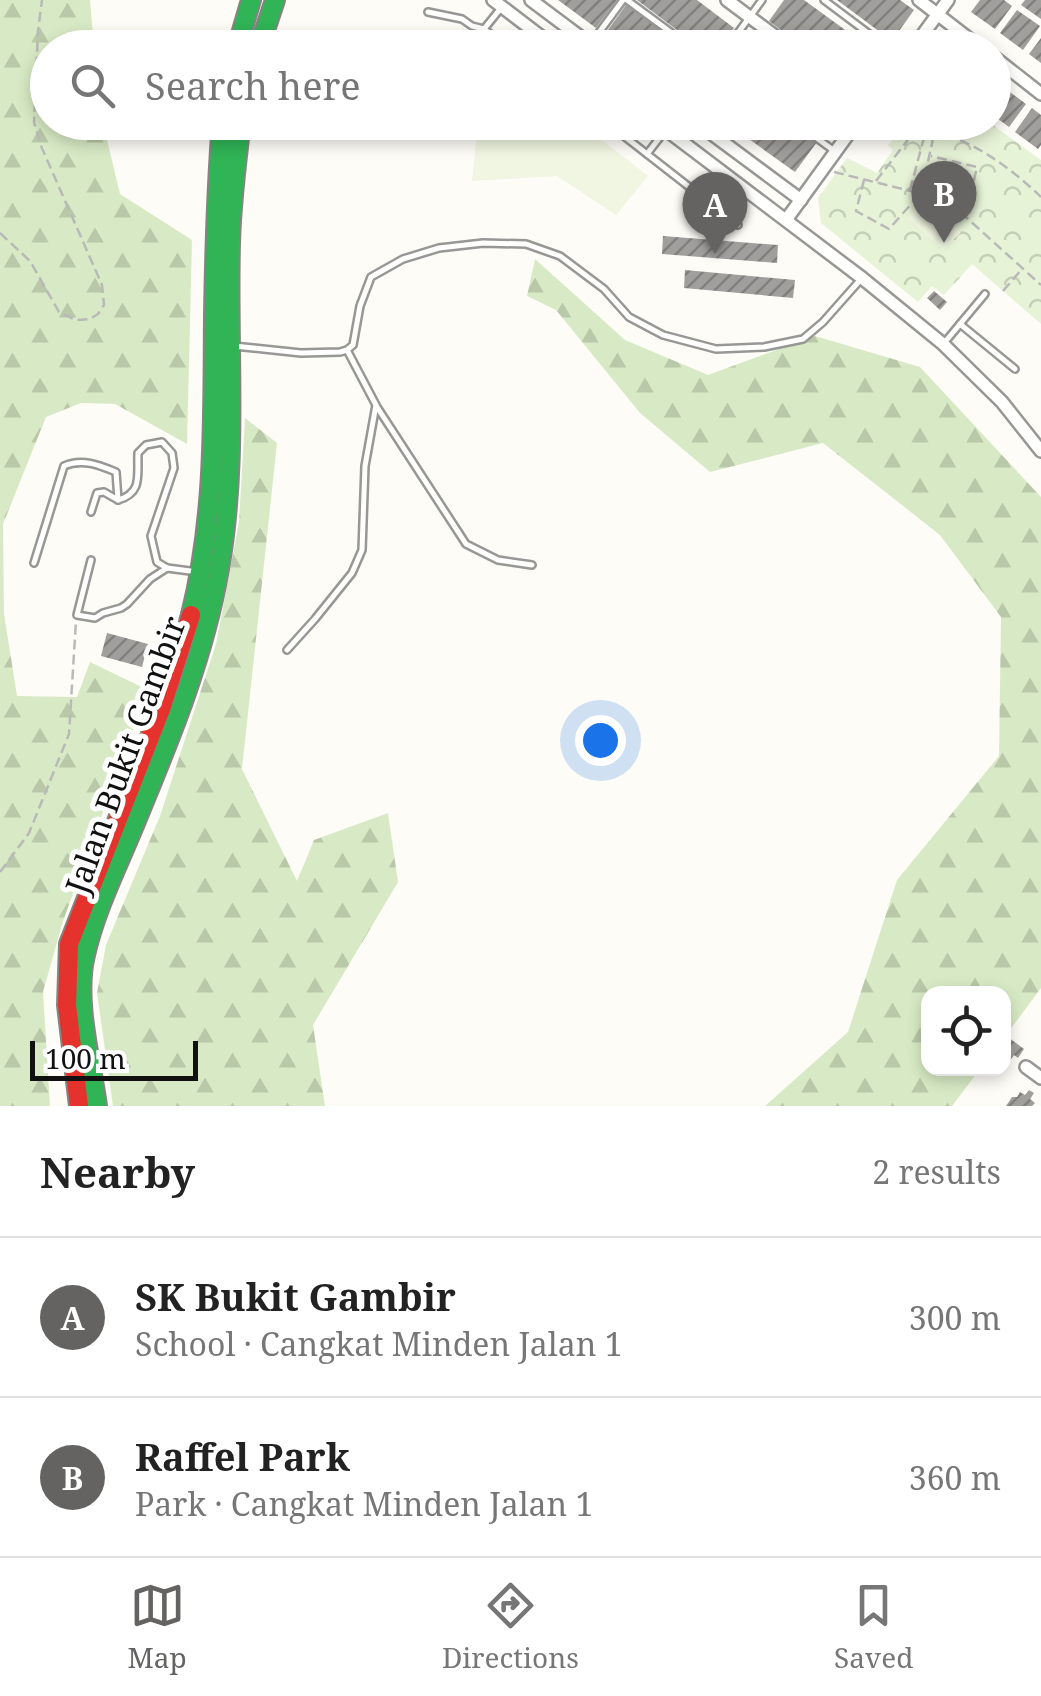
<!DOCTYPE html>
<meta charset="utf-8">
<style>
body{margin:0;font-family:"Noto Serif",serif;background:#f6f6f6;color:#222}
.controls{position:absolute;right:30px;bottom:30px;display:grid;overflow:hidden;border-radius:20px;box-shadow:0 5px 15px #0003}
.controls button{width:90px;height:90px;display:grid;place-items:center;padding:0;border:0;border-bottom:2px solid #e0e0e0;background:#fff;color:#222;font:50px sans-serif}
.scale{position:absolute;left:30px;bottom:25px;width:168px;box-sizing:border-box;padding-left:10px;border:5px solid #111;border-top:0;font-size:28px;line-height:35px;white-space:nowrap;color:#111;-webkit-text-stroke:8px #fff;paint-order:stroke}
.you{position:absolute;left:600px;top:740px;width:35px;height:35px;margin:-25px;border:8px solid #fff;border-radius:50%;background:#1a73e8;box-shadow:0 0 0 15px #1a73e833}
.badge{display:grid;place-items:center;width:65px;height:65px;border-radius:50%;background:#646362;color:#fff;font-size:32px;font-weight:700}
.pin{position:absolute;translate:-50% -82px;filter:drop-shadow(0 2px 5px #0008)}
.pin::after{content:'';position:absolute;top:52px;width:35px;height:30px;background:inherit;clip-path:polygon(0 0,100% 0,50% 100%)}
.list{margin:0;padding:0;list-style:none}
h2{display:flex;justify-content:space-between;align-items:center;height:130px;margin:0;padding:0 40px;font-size:42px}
h2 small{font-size:32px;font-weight:400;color:#767676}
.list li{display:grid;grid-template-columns:65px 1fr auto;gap:30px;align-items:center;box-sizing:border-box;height:160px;padding:0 40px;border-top:2px solid #e0e0e0}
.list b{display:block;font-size:38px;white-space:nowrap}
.list p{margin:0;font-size:32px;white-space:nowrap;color:#767676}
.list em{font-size:32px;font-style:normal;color:#767676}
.icon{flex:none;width:55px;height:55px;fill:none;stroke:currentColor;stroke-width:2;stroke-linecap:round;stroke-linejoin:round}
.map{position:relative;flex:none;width:1041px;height:1106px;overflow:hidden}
.search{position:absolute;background:#fff;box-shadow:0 5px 15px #0003;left:30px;right:30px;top:30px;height:110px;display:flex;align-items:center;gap:25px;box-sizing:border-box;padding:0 35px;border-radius:55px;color:#767676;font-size:38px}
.sheet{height:450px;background:#fff}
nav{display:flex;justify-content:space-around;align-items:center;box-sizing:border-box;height:140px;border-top:2px solid #e0e0e0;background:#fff;font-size:28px;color:#767676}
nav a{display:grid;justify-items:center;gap:5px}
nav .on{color:#646362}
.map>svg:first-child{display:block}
</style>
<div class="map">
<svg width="1041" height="1106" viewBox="0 0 1041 1106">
<defs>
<pattern id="forest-firs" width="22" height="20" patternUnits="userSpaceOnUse" patternTransform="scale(2.5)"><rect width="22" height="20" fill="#d8eac5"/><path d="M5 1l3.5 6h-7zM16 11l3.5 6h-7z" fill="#b8c8a8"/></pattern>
<pattern id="park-crowns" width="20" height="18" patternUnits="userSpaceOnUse" patternTransform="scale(2.5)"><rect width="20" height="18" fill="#e7f3d7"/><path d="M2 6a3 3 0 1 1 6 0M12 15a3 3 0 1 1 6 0" fill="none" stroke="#c5cfb8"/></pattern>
<pattern id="building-hatch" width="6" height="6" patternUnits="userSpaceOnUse" patternTransform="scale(2.5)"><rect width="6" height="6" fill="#a19f9c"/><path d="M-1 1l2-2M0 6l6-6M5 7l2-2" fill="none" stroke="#82807e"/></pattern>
</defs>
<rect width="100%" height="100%" fill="#fdfcf7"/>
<g fill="url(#forest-firs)">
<polygon points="0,0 90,0 94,47 48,48 48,122 103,123 120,194 192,240 187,444 115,404 81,403 46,417 3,524 4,614 17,696 77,697 90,662 148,690 63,921 43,992 50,1106 0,1106"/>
<polygon points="535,259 625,340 708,375 815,336 920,367 1041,497 1041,988 1004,1038 1004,994 928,994 928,1068 980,1069 952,1106 765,1106 848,1032 897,880 999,756 1001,617 940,535 823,443 710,472 640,413 556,310 527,296"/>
<polygon points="245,418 277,443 242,769 297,881 314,840 388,813 398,882 313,1025 325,1106 113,1106 97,993 106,945 160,816 216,644 239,522"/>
</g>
<polygon fill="url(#park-crowns)" points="906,123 990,123 1041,160 1041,324 972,264 944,295 932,286 918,302 821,223 818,198 847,158 877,173 893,150 888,145"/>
<g fill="#f0f6e1">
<polygon points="478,122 580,123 648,176 616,215 557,176 472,181"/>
<polygon points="926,199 961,232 943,250 908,218"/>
</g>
<g fill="url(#building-hatch)">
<polygon points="558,0 617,0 596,28"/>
<polygon points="637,0 697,0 734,28 719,48 701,48"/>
<polygon points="784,0 804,0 870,48 805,48 769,21"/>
<polygon points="837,0 900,0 914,10 892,41"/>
<polygon points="980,0 1004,0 1012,6 995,29 971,12"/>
<polygon points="1025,0 1041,0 1041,19 1021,5"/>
<polygon points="626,5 643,17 685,48 623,48 605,34"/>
<polygon points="1017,10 1040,26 1023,50 1000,33"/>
<polygon points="752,35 768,48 742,48"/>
<polygon points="1041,38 1041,63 1029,54"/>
<polygon points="1003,87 1026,104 1009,127 994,116 994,100"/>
<polygon points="1032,108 1041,115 1041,145 1038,149 1015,132"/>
<polygon points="725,122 790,122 817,142 795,172"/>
<polygon points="804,122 841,122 827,140"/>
<polygon points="887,122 902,122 891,136 882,128"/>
<polygon points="663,236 778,245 777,263 662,254"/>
<polygon points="685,270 795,280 793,298 684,288"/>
<polygon points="934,291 947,302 940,310 927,298"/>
<polygon points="107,633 148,644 142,667 101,656"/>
<polygon points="1004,1034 1024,1049 1018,1058 1014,1055 1008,1063 1004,1060"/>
<polygon points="1029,1090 1034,1093 1030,1099 1035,1103 1032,1106 1006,1106 1012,1097 1017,1097 1020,1092 1025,1095"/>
</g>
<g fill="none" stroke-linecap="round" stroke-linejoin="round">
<defs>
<g id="lane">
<polyline points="627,0 692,48"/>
<polyline points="824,0 888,48"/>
<polyline points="501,8 484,29 508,48"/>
<polyline points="428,12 462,19 472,26 484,29"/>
<polyline points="592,42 623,0"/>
<polyline points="727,48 762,0"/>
<polyline points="606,122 647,154 664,132"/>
<polyline points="795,122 833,150"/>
<polyline points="647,154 738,225"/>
<polyline points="960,324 1015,369"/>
<polyline points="945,342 985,294"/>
<polyline points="234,346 301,353 340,352 347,350 353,345 360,306 371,277 403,259 439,248 483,243 526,244 560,256 604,289 629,317 663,335 716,349 764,347 803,339 823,322 862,278"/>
<polyline points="377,407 466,544 498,560 532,565"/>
<path d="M91,512L97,493L104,492L118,500C143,493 137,475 138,453L146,445L162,442L172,453L174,468L151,536L157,562L167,568"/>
<polyline points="91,560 77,615 95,618 103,613 121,608 127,604 150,579 167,568 198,572"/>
<path d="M34,563L64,466C82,458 99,465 116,472L118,500"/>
<polyline points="287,650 315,619 352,573 362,550 365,466 376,405 347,350"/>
</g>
<g id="street">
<polyline points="493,0 556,48"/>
<polyline points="531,0 595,48"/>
<polyline points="727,0 791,48"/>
<polyline points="919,0 981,48"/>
<polyline points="913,48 948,0"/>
<polyline points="994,57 1041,94"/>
<polyline points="656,122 862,278 943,344 1002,402 1041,451"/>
<polyline points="696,122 801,200"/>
<polyline points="786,220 857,122"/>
<polyline points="1026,1067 1041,1078"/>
</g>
<g id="fast">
<polyline points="237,48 251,0"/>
<polyline points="259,48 275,0"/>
<path d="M191,615C216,514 213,417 214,315C215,251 217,186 222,122"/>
<path d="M97,1106C91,1061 74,1000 85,955C94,914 114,873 130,835C166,748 203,662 219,569C238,461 227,352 230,243C231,202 236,162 241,122"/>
</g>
<polyline id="jam" points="79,1106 67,1005 69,944 161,709 191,615"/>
</defs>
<use href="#lane" stroke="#979795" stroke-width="10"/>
<use href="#street" stroke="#979795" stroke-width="16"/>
<use href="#fast" stroke="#858482" stroke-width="22"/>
<use href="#jam" stroke="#858482" stroke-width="22"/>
<g stroke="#b9b9b8" stroke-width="2.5" stroke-dasharray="10 5" stroke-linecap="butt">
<path d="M917,128C963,133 1008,165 1041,197"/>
<polyline points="834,172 947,200 1041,285"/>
<polyline points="864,180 856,211 889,229 921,193 935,130"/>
<polyline points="876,181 917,128 917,122"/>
<polyline points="925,182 971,193 977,167 931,156"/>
<polyline points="910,190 926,130"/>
<polyline points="0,233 30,261 59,312 76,320 90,319 98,314 104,305 102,285 41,146 34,122 38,31 42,0"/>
<polyline points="1003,291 1022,269"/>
<polyline points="0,872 29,833 69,734 76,621"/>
</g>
<use href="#lane" stroke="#fffffe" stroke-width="5"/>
<use href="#street" stroke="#fffffe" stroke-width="11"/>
<use href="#fast" stroke="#30b455" stroke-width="18"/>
<use href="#jam" stroke="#e5322d" stroke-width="18"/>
</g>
<g text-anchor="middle" stroke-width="10" stroke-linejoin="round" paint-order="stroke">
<g font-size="32" fill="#111" stroke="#fff">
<text transform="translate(126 755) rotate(-70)" y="11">Jalan Bukit Gambir</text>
</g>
</g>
</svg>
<div class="controls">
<button><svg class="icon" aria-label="locate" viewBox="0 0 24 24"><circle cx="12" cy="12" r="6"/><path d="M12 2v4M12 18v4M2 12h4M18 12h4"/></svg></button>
</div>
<div class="scale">100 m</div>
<div class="you"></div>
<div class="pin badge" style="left:715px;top:254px">A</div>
<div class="pin badge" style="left:944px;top:243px">B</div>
<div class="search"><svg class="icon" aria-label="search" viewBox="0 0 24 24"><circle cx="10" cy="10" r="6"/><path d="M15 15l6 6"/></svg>Search here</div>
</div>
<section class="sheet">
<h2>Nearby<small>2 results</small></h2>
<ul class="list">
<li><span class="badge">A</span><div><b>SK Bukit Gambir</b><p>School · Cangkat Minden Jalan 1</p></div><em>300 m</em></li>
<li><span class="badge">B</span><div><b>Raffel Park</b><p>Park · Cangkat Minden Jalan 1</p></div><em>360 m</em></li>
</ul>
</section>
<nav>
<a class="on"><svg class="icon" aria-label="map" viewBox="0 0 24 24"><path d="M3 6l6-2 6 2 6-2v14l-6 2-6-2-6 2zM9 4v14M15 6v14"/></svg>Map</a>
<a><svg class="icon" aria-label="directions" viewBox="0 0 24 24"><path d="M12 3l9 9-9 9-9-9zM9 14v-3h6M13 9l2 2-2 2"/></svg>Directions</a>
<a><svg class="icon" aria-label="saved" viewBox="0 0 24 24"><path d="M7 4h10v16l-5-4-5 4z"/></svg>Saved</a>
</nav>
